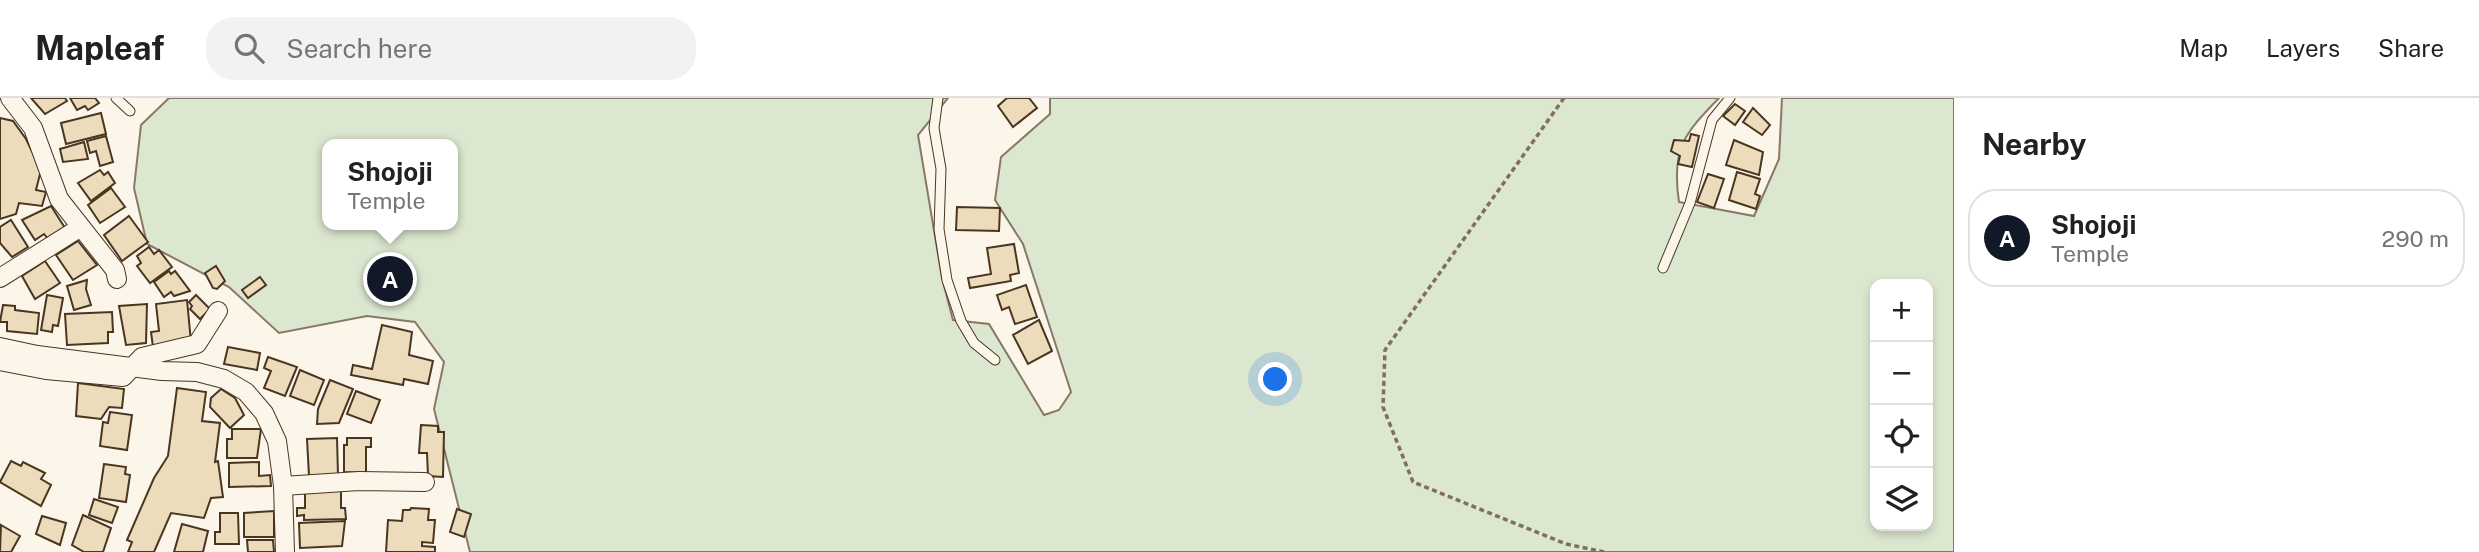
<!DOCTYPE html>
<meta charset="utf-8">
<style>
body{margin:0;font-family:"Public Sans",sans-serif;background:#f2f2f2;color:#202124}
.controls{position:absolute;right:21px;bottom:21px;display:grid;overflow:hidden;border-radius:14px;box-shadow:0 4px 10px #0003}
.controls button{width:63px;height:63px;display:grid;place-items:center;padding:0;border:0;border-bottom:2px solid #e0e0e0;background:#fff;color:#202124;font:35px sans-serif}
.you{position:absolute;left:1276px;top:282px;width:24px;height:24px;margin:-18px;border:5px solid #fff;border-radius:50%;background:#1a73e8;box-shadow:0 0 0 10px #1a73e833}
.badge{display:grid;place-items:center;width:46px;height:46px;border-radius:50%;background:#111827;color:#fff;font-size:23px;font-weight:700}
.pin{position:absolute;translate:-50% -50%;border:4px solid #fff;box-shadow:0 2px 7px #0006}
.popup{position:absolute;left:322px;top:41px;width:136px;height:91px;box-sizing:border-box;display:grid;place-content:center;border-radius:14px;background:#fff;filter:drop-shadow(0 2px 5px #0005);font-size:23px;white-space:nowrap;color:#757577}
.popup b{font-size:26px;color:#202124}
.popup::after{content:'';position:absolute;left:50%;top:100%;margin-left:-14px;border:14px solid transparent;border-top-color:#fff}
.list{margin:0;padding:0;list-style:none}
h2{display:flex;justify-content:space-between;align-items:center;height:91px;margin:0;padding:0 28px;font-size:30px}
h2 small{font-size:23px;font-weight:400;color:#757577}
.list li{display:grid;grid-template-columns:46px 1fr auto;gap:21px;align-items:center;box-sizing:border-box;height:98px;margin:0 14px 14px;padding:0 14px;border:2px solid #e0e0e0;border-radius:28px}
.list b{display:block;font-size:26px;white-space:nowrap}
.list p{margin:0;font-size:23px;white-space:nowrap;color:#757577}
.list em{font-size:23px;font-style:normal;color:#757577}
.icon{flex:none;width:38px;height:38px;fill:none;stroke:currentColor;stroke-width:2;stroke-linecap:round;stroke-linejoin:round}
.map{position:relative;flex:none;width:1954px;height:454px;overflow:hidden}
header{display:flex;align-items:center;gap:42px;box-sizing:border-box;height:98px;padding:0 35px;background:#fff;border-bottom:2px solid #e0e0e0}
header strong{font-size:33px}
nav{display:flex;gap:38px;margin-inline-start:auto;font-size:24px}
.search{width:490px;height:63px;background:#f2f2f2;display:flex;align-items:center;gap:18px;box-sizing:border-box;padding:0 24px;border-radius:28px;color:#757577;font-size:26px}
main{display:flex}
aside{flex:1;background:#fff}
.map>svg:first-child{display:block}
</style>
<header>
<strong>Mapleaf</strong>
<div class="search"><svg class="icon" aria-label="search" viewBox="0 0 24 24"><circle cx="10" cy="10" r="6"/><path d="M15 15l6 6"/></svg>Search here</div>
<nav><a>Map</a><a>Layers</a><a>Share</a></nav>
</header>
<main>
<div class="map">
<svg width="1954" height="454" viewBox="0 0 1954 454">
<rect width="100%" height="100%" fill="#fbf6e9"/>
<path fill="#dce7d0" stroke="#887966" stroke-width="2" fill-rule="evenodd" d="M169,0H948L918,37L942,180L953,222L989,226L1044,317L1059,312L1071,294L1023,146L995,102L1001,59L1050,16V0H1719C1684,36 1671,51 1679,104L1754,118L1779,61L1782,0H1954V454H470L434,311L444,264L415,224L367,218L279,235L229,189L147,146L134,90L141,27ZM327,46H453V127H327ZM1875,186H1928V428H1875Z"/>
<g fill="#ecdcbc" stroke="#4a3520" stroke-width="2">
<polygon points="31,0 65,0 67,3 45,16"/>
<polygon points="70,0 95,0 99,5 88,12 85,8 77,12"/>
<polygon points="1007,0 1029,0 1037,10 1013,29 998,8"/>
<polygon points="1735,6 1745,13 1735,27 1723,18"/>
<polygon points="1753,10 1770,27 1762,37 1743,24"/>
<polygon points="101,15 106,36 66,46 61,25"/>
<polygon points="0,20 13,23 26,41 41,72 36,92 46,94 42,108 19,105 16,116 0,121"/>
<polygon points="1691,36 1699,38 1692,69 1678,66 1680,58 1671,53 1674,42 1689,43"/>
<polygon points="106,38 113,64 100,68 96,53 90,55 87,43"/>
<polygon points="1734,42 1763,54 1759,77 1726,67"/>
<polygon points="84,44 88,61 63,64 60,51"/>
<polygon points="100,72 104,77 108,74 115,85 91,103 78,85"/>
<polygon points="1737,74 1760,81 1755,96 1760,98 1756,111 1729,102"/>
<polygon points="1708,76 1724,81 1714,110 1697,104"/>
<polygon points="111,90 125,109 100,125 88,107"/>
<polygon points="51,108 65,130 48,141 44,136 35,142 22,122"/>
<polygon points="957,109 1000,110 999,133 956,132"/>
<polygon points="129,118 148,144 122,163 104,137"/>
<polygon points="11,122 28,149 12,159 0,145 0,129"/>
<polygon points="78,143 97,167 73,182 56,157"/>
<polygon points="1014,146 1019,175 1010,177 1011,183 970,190 968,180 991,176 987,150"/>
<polygon points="149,149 154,156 159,152 172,169 150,185 137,168 141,165 137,158"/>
<polygon points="45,163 60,185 35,201 22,178"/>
<polygon points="216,168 225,183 217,191 213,190 205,175"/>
<polygon points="169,173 171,176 175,173 190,193 174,198 171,194 164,199 154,184"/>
<polygon points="260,179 266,187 248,200 242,192"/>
<polygon points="87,182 86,191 91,207 74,212 67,188"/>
<polygon points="1026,187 1037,219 1015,226 1009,209 1002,212 997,197"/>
<polygon points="47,197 63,200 58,228 53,227 52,234 41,232"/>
<polygon points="196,197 210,211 200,221 190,211 192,208 189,204"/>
<polygon points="187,202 191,244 153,249 151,234 159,233 156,206"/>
<polygon points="147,206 146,245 126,247 119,208"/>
<polygon points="3,207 15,208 15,212 39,215 37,236 7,233 7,224 0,224"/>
<polygon points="112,214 113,234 108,234 108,245 67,247 65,216"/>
<polygon points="1039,222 1052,253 1028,266 1013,237"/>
<polygon points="382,227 412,234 409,257 433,263 428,286 404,281 403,287 351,277 353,267 372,271"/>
<polygon points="228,249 260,255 257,272 224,266"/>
<polygon points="268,259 297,269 285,298 264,290 271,273 264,270"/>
<polygon points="300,272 324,282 314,307 290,298"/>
<polygon points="330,282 353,291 339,325 317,326 318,311"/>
<polygon points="78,285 124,291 122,310 109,309 101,321 76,318"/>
<polygon points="177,290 206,294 202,323 220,325 215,364 218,363 223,399 211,400 204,420 171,415 154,454 128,454 132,444 127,442 154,380 168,358"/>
<polygon points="221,291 235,300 244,317 230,330 210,309 211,300"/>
<polygon points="356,293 380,302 371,325 347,316"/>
<polygon points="110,314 132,317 127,352 100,348 103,324 108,325"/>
<polygon points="421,327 438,328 438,334 444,334 443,379 428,378 427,355 419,355"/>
<polygon points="232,331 261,331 257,360 227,360 227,341 232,341"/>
<polygon points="337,340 338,377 309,378 307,341"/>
<polygon points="347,340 371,340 371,349 366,349 366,375 344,374 344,347 347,347"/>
<polygon points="11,363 21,368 23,364 45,375 41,381 51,387 41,408 0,384"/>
<polygon points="259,364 259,378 270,377 271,388 229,389 229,365"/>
<polygon points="104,366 126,369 125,376 130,377 126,404 99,400"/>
<polygon points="341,392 341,410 345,410 346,421 304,422 304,417 297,418 297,410 305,410 305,393"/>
<polygon points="94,401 118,409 112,425 89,417"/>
<polygon points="411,410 429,411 428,422 435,422 433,445 422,444 422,448 435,449 435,454 386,454 388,422 402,423 403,412 410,412"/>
<polygon points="457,411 471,416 464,439 450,434"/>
<polygon points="274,413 274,439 244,439 244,415"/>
<polygon points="220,415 238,415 239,446 215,446 215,434 220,434"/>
<polygon points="83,417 111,430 103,454 84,454 72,447"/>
<polygon points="42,418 66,425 60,447 36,436"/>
<polygon points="345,423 342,448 300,450 299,425"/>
<polygon points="182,426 208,433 203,454 174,454"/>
<polygon points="1,427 20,438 11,454 0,454"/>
<polygon points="247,442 273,442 274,454 248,454"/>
</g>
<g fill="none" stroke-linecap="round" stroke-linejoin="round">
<defs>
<g id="lane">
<polyline points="116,0 130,13"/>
<polyline points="938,0 934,30 941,71 939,131 947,182 961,223 974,245 995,262"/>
<polyline points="1663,170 1690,105 1712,22 1730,0"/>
</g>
<g id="street">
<polyline points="10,0 33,30 59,101 115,172 117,181"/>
<polyline points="0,180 81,129"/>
<polyline points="0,249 37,257 162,273 197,274 224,281 246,294 264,315 277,343 283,388 285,454"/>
<polyline points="0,263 46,272 123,279 142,259 197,246 218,213"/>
<polyline points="283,388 359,383 425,384"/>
</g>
</defs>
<use href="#lane" stroke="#4a3520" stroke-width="11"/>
<use href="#street" stroke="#4a3520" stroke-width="20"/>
<polyline stroke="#7f6f5c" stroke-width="3.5" stroke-dasharray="5 3.5" stroke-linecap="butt" points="1564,0 1385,252 1383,309 1413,384 1566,446 1604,454"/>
<use href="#lane" stroke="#fbf6e9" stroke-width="9"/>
<use href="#street" stroke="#fbf6e9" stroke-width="18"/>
</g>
</svg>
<div class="controls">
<button>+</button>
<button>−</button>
<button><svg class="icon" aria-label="locate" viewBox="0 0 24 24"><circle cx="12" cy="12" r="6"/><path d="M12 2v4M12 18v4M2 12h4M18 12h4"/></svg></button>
<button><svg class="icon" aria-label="layers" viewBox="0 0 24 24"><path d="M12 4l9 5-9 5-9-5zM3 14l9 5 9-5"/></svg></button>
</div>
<div class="you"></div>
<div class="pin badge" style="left:390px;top:181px">A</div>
<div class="popup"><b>Shojoji</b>Temple</div>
</div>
<aside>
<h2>Nearby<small></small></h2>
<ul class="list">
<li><span class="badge">A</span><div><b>Shojoji</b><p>Temple</p></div><em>290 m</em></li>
</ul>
</aside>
</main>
